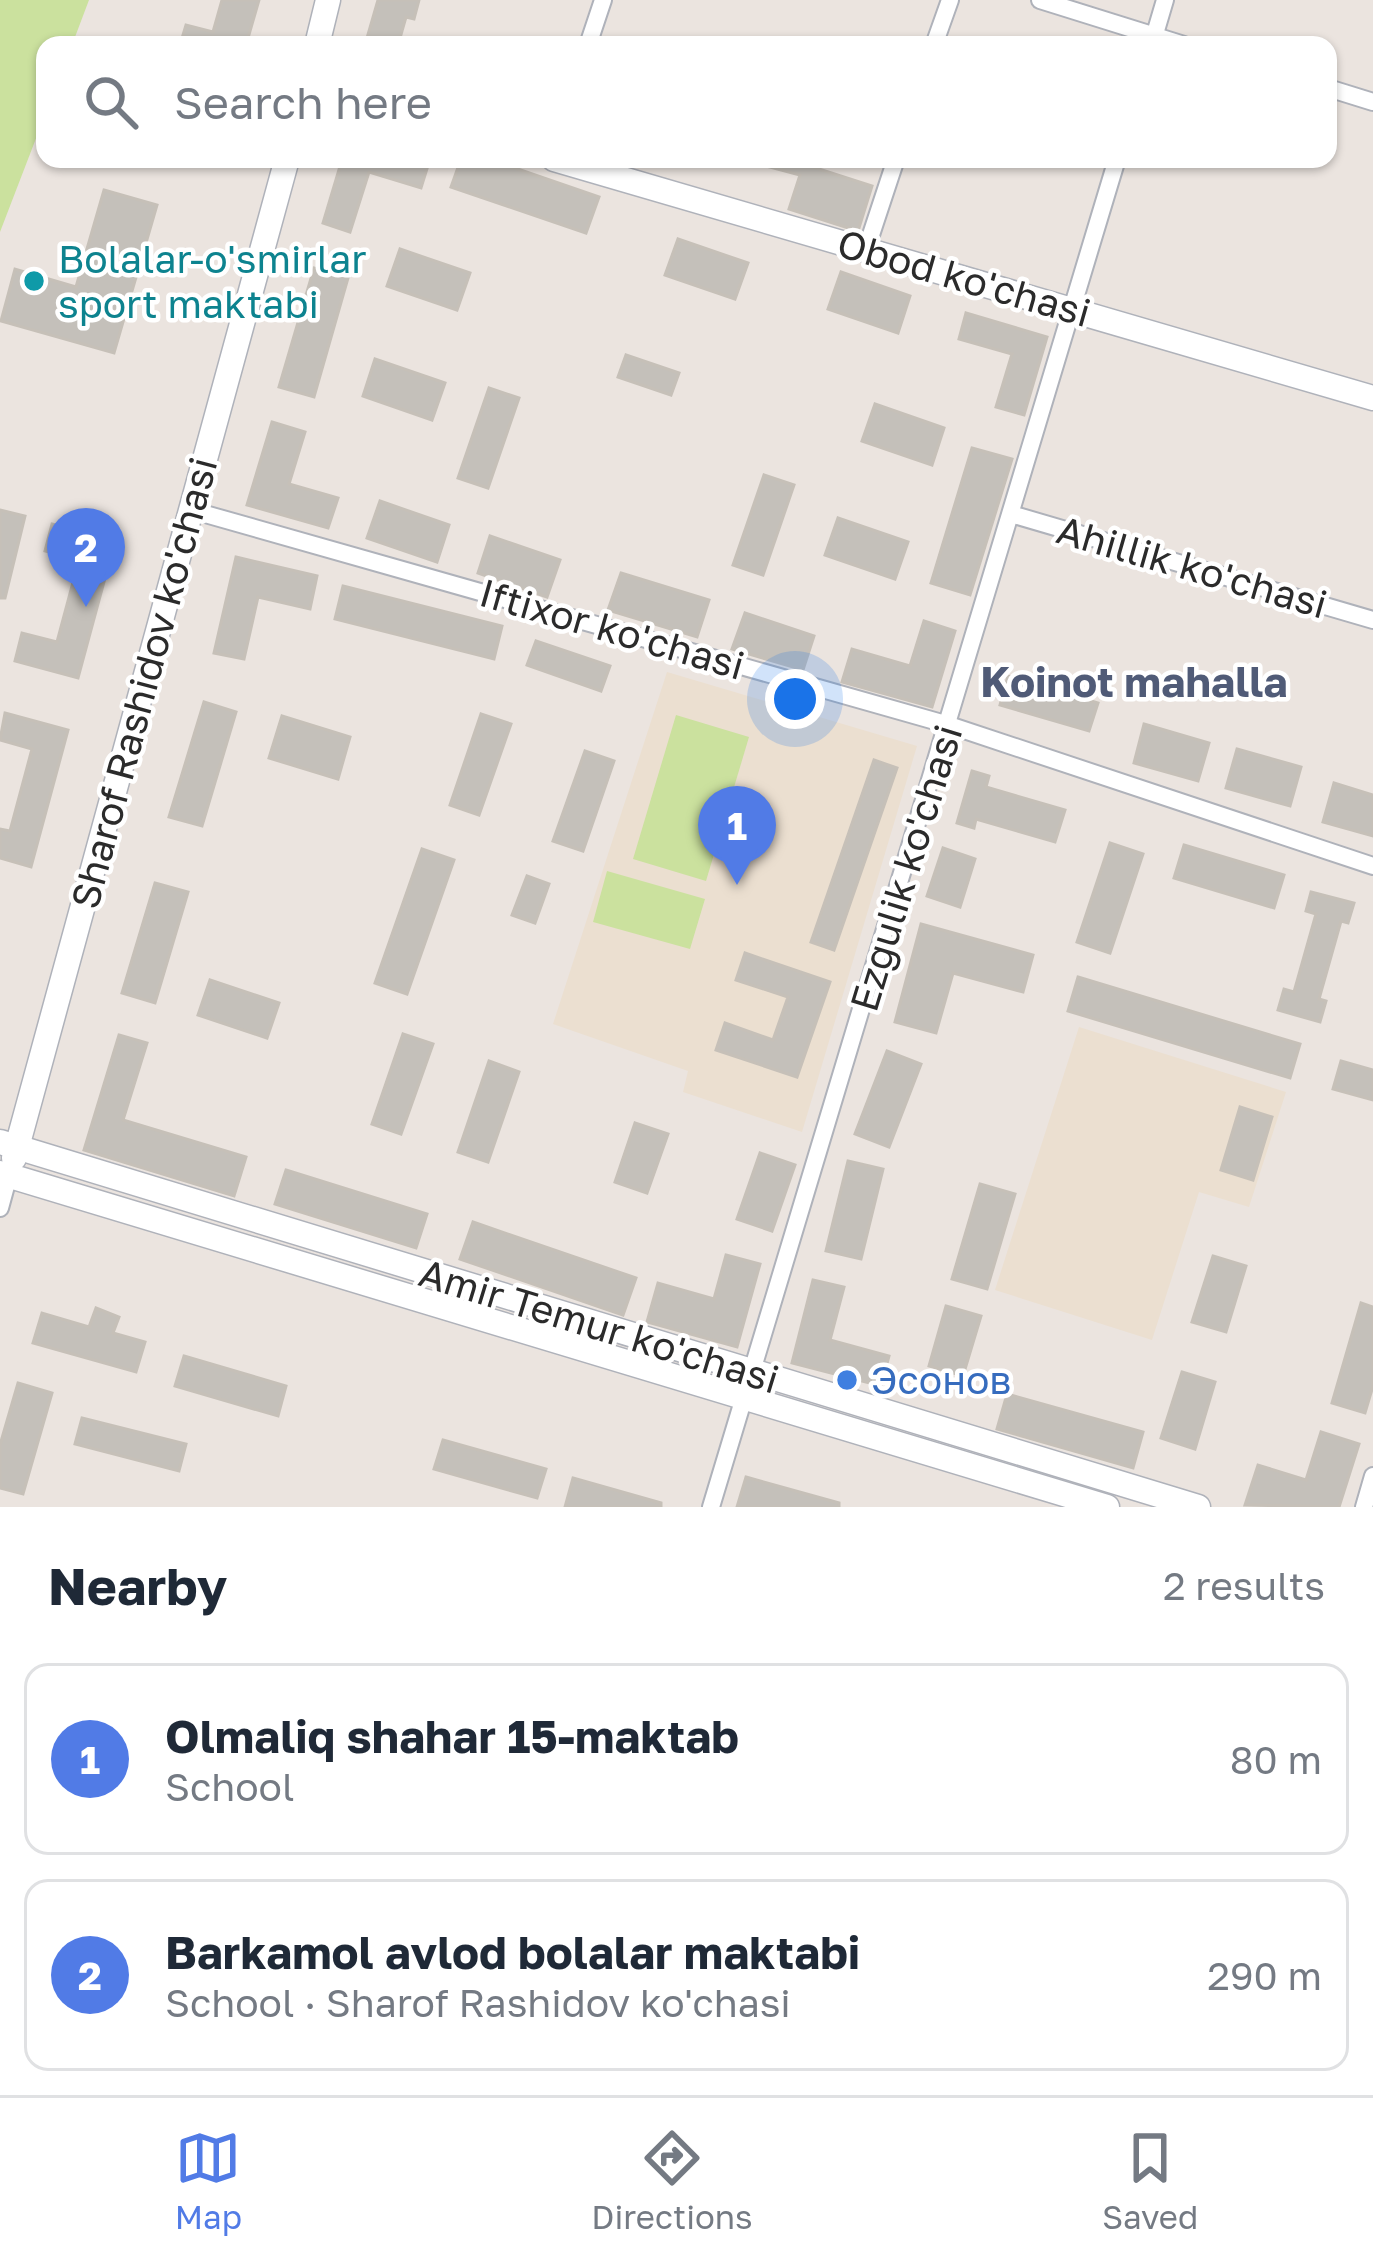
<!DOCTYPE html>
<meta charset="utf-8">
<style>
body{margin:0;font-family:"Golos Text",sans-serif;background:#f2f2f3;color:#1f2937}
.you{position:absolute;left:795px;top:699px;width:42px;height:42px;margin:-30px;border:9px solid #fff;border-radius:50%;background:#1a73e8;box-shadow:0 0 0 18px #1a73e833}
.badge{display:grid;place-items:center;width:78px;height:78px;border-radius:50%;background:#517be6;color:#fff;font-size:39px;font-weight:700}
.pin{position:absolute;translate:-50% -99px;filter:drop-shadow(0 3px 6px #0008)}
.pin::after{content:'';position:absolute;top:63px;width:42px;height:36px;background:inherit;clip-path:polygon(0 0,100% 0,50% 100%)}
.list{margin:0;padding:0;list-style:none}
h2{display:flex;justify-content:space-between;align-items:center;height:156px;margin:0;padding:0 48px;font-size:51px}
h2 small{font-size:39px;font-weight:400;color:#747a83}
.list li{display:grid;grid-template-columns:78px 1fr auto;gap:36px;align-items:center;box-sizing:border-box;height:192px;margin:0 24px 24px;padding:0 24px;border:3px solid #e0e1e3;border-radius:24px}
.list b{display:block;font-size:45px;white-space:nowrap}
.list p{margin:0;font-size:39px;white-space:nowrap;color:#747a83}
.list em{font-size:39px;font-style:normal;color:#747a83}
.icon{flex:none;width:66px;height:66px;fill:none;stroke:currentColor;stroke-width:2;stroke-linecap:round;stroke-linejoin:round}
.map{position:relative;flex:none;width:1373px;height:1507px;overflow:hidden}
.search{position:absolute;background:#fff;box-shadow:0 3px 9px #0004;left:36px;right:36px;top:36px;height:132px;display:flex;align-items:center;gap:30px;box-sizing:border-box;padding:0 42px;border-radius:24px;color:#747a83;font-size:45px}
.sheet{height:588px;background:#fff}
nav{display:flex;justify-content:space-around;align-items:center;box-sizing:border-box;height:168px;border-top:3px solid #e0e1e3;background:#fff;font-size:33px;color:#747a83}
nav a{display:grid;justify-items:center;gap:6px}
nav .on{color:#517be6}
.map>svg:first-child{display:block}
</style>
<div class="map">
<svg width="1373" height="1507" viewBox="0 0 1373 1507">
<rect width="100%" height="100%" fill="#ebe4df"/>
<g fill="#ebdfd0">
<polygon points="667,672 917,746 802,1132 683,1092 688,1071 553,1024"/>
<polygon points="1079,1027 1286,1092 1249,1207 1199,1192 1152,1340 995,1290"/>
</g>
<g fill="#cbe19e">
<polygon points="0,0 89,0 72,45 45,45 45,115 0,232"/>
<polygon points="676,715 749,737 706,881 633,859"/>
<polygon points="607,871 705,899 690,949 593,922"/>
</g>
<g fill="#c4c0ba" stroke="#c6c0b8" stroke-width="3">
<polygon points="222,0 259,0 246,45 180,45 186,25 213,32"/>
<polygon points="378,0 419,0 414,19 406,17 398,45 365,45"/>
<polygon points="339,159 430,159 421,188 369,172 350,232 323,223 341,163"/>
<polygon points="461,159 489,159 599,197 586,233 451,187"/>
<polygon points="756,159 788,159 872,186 858,231 789,209 800,175 755,163"/>
<polygon points="104,190 157,205 114,353 1,321 15,269 76,287"/>
<polygon points="678,239 748,263 735,299 665,275"/>
<polygon points="400,249 470,273 457,310 387,286"/>
<polygon points="314,268 348,278 314,397 279,387"/>
<polygon points="841,272 910,296 898,333 828,309"/>
<polygon points="966,313 1047,337 1024,415 996,407 1012,354 959,339"/>
<polygon points="626,355 679,373 671,395 618,377"/>
<polygon points="375,359 445,383 432,420 363,396"/>
<polygon points="489,388 519,398 488,488 458,478"/>
<polygon points="875,404 944,428 932,465 862,441"/>
<polygon points="272,422 305,432 289,484 338,498 328,528 247,505"/>
<polygon points="972,448 1012,459 970,595 931,583"/>
<polygon points="764,475 794,485 763,575 733,565"/>
<polygon points="380,501 449,525 437,562 367,538"/>
<polygon points="0,510 25,516 5,598 0,598"/>
<polygon points="838,518 908,542 895,579 825,555"/>
<polygon points="52,524 115,541 78,678 15,661 22,633 57,642 79,560 45,551"/>
<polygon points="490,536 560,560 547,597 478,573"/>
<polygon points="236,557 317,576 310,609 258,597 244,659 214,653"/>
<polygon points="621,573 709,600 697,637 608,610"/>
<polygon points="343,586 502,626 494,659 335,619"/>
<polygon points="745,613 814,636 803,670 732,649"/>
<polygon points="924,621 955,631 932,707 842,682 852,649 910,666"/>
<polygon points="536,641 610,666 601,691 527,665"/>
<polygon points="1008,676 1098,703 1089,731 1000,705"/>
<polygon points="204,702 236,712 202,826 169,817"/>
<polygon points="5,713 68,730 31,867 0,858 0,829 10,831 32,749 0,740"/>
<polygon points="481,714 511,724 479,815 450,805"/>
<polygon points="282,716 350,737 338,779 269,758"/>
<polygon points="1144,724 1209,743 1198,781 1134,763"/>
<polygon points="1237,749 1301,767 1290,806 1226,788"/>
<polygon points="585,751 614,761 583,851 553,841"/>
<polygon points="874,760 897,768 834,950 811,942"/>
<polygon points="972,771 989,776 986,787 1065,810 1055,842 976,819 974,828 957,823"/>
<polygon points="1334,783 1373,795 1373,836 1323,822"/>
<polygon points="1110,843 1143,854 1110,953 1077,942"/>
<polygon points="1184,845 1284,875 1274,908 1174,878"/>
<polygon points="943,848 975,859 960,907 927,896"/>
<polygon points="422,849 454,860 407,994 375,983"/>
<polygon points="527,876 549,884 535,923 512,915"/>
<polygon points="155,883 188,892 155,1003 122,993"/>
<polygon points="1311,892 1354,903 1348,923 1341,921 1319,999 1326,1001 1320,1022 1278,1010 1284,989 1294,992 1316,914 1306,911"/>
<polygon points="921,924 1033,955 1023,992 953,973 936,1033 895,1022"/>
<polygon points="745,953 830,982 797,1077 716,1050 725,1023 773,1040 788,997 736,980"/>
<polygon points="1078,977 1300,1044 1290,1078 1068,1011"/>
<polygon points="210,980 279,1003 267,1038 198,1015"/>
<polygon points="403,1034 433,1044 401,1134 372,1124"/>
<polygon points="119,1035 147,1043 123,1120 246,1157 234,1196 84,1150"/>
<polygon points="887,1051 921,1064 889,1147 855,1134"/>
<polygon points="489,1061 519,1072 488,1162 458,1152"/>
<polygon points="1341,1061 1373,1070 1373,1100 1333,1089"/>
<polygon points="1240,1107 1272,1117 1253,1180 1221,1170"/>
<polygon points="635,1123 668,1134 647,1193 615,1182"/>
<polygon points="760,1153 795,1165 772,1231 737,1219"/>
<polygon points="848,1161 883,1169 861,1259 826,1251"/>
<polygon points="286,1170 427,1214 416,1248 275,1204"/>
<polygon points="980,1184 1015,1194 987,1289 952,1279"/>
<polygon points="473,1222 636,1278 623,1315 460,1259"/>
<polygon points="726,1255 760,1264 737,1347 647,1322 658,1283 714,1299"/>
<polygon points="1213,1256 1246,1266 1226,1332 1192,1322"/>
<polygon points="813,1280 844,1287 830,1340 889,1356 881,1386 792,1363"/>
<polygon points="1361,1303 1373,1307 1373,1386 1365,1413 1332,1403"/>
<polygon points="946,1306 981,1316 963,1376 929,1366"/>
<polygon points="96,1308 119,1317 113,1333 145,1342 136,1372 33,1343 42,1313 89,1327"/>
<polygon points="184,1356 286,1386 278,1416 175,1386"/>
<polygon points="1182,1372 1215,1382 1195,1449 1161,1438"/>
<polygon points="18,1383 52,1393 23,1494 0,1488 0,1445"/>
<polygon points="1007,1394 1143,1432 1133,1468 997,1429"/>
<polygon points="82,1418 186,1444 179,1471 75,1444"/>
<polygon points="1321,1432 1359,1444 1339,1507 1245,1505 1258,1465 1306,1480"/>
<polygon points="443,1440 546,1469 537,1498 434,1469"/>
<polygon points="746,1477 839,1503 839,1507 737,1507"/>
<polygon points="573,1478 661,1503 661,1507 565,1507"/>
</g>
<g fill="none" stroke-linecap="round" stroke-linejoin="round">
<defs>
<g id="street">
<polyline points="1040,0 1184,45"/>
<polyline points="1152,44 1165,0"/>
<polyline points="588,45 603,0"/>
<polyline points="934,45 950,0"/>
<polyline points="1328,88 1373,102"/>
<polyline points="866,250 896,159"/>
<polyline points="191,510 949,725 1373,866"/>
<polyline points="1011,514 1373,620"/>
<polyline points="0,1208 9,1175"/>
<polyline points="711,1507 1117,159"/>
<polyline points="1364,1507 1373,1476"/>
</g>
<g id="secondary">
<polyline points="317,45 328,0"/>
<polyline points="554,159 1373,398"/>
<polyline points="0,1142 1198,1507"/>
<polyline points="14,1158 287,159"/>
<polyline points="0,1173 1107,1507"/>
</g>
</defs>
<use href="#street" stroke="#afb2ba" stroke-width="20"/>
<use href="#secondary" stroke="#afb2ba" stroke-width="27"/>
<use href="#street" stroke="#fff" stroke-width="16"/>
<use href="#secondary" stroke="#fff" stroke-width="24"/>
</g>
<circle fill="#0f9aa8" stroke="#fff" stroke-width="4.5" cx="34" cy="281" r="12"/>
<circle fill="#3f7fe0" stroke="#fff" stroke-width="4.5" cx="847" cy="1380" r="12"/>
<g text-anchor="middle" stroke-width="9" stroke-linejoin="round" paint-order="stroke">
<g font-size="39" fill="#0d838f" stroke="#fff" text-anchor="start">
<text x="58" y="273">Bolalar-o'smirlar<tspan x="58" dy="45">sport maktabi</tspan></text>
</g>
<g font-size="39" fill="#2b2b2b" stroke="#fff">
<text transform="translate(964 278) rotate(16)" y="14">Obod ko'chasi</text>
<text transform="translate(1192 567) rotate(16)" y="14">Ahillik ko'chasi</text>
<text transform="translate(612 629) rotate(16)" y="14">Iftixor ko'chasi</text>
<text transform="translate(144 683) rotate(-75)" y="14">Sharof Rashidov ko'chasi</text>
<text transform="translate(906 868) rotate(-73)" y="14">Ezgulik ko'chasi</text>
<text transform="translate(599 1326) rotate(17)" y="14">Amir Temur ko'chasi</text>
</g>
<g font-size="39" fill="#366cbe" stroke="#fff" text-anchor="start">
<text x="871" y="1394">Эсонов</text>
</g>
<g font-size="42" font-weight="bold" fill="#505b77" stroke="#fff">
<text x="1134" y="697">Koinot mahalla</text>
</g>
</g>
</svg>
<div class="you"></div>
<div class="pin badge" style="left:737px;top:885px">1</div>
<div class="pin badge" style="left:86px;top:607px">2</div>
<div class="search"><svg class="icon" aria-label="search" viewBox="0 0 24 24"><circle cx="10" cy="10" r="6"/><path d="M15 15l6 6"/></svg>Search here</div>
</div>
<section class="sheet">
<h2>Nearby<small>2 results</small></h2>
<ul class="list">
<li><span class="badge">1</span><div><b>Olmaliq shahar 15-maktab</b><p>School</p></div><em>80 m</em></li>
<li><span class="badge">2</span><div><b>Barkamol avlod bolalar maktabi</b><p>School · Sharof Rashidov ko'chasi</p></div><em>290 m</em></li>
</ul>
</section>
<nav>
<a class="on"><svg class="icon" aria-label="map" viewBox="0 0 24 24"><path d="M3 6l6-2 6 2 6-2v14l-6 2-6-2-6 2zM9 4v14M15 6v14"/></svg>Map</a>
<a><svg class="icon" aria-label="directions" viewBox="0 0 24 24"><path d="M12 3l9 9-9 9-9-9zM9 14v-3h6M13 9l2 2-2 2"/></svg>Directions</a>
<a><svg class="icon" aria-label="saved" viewBox="0 0 24 24"><path d="M7 4h10v16l-5-4-5 4z"/></svg>Saved</a>
</nav>
